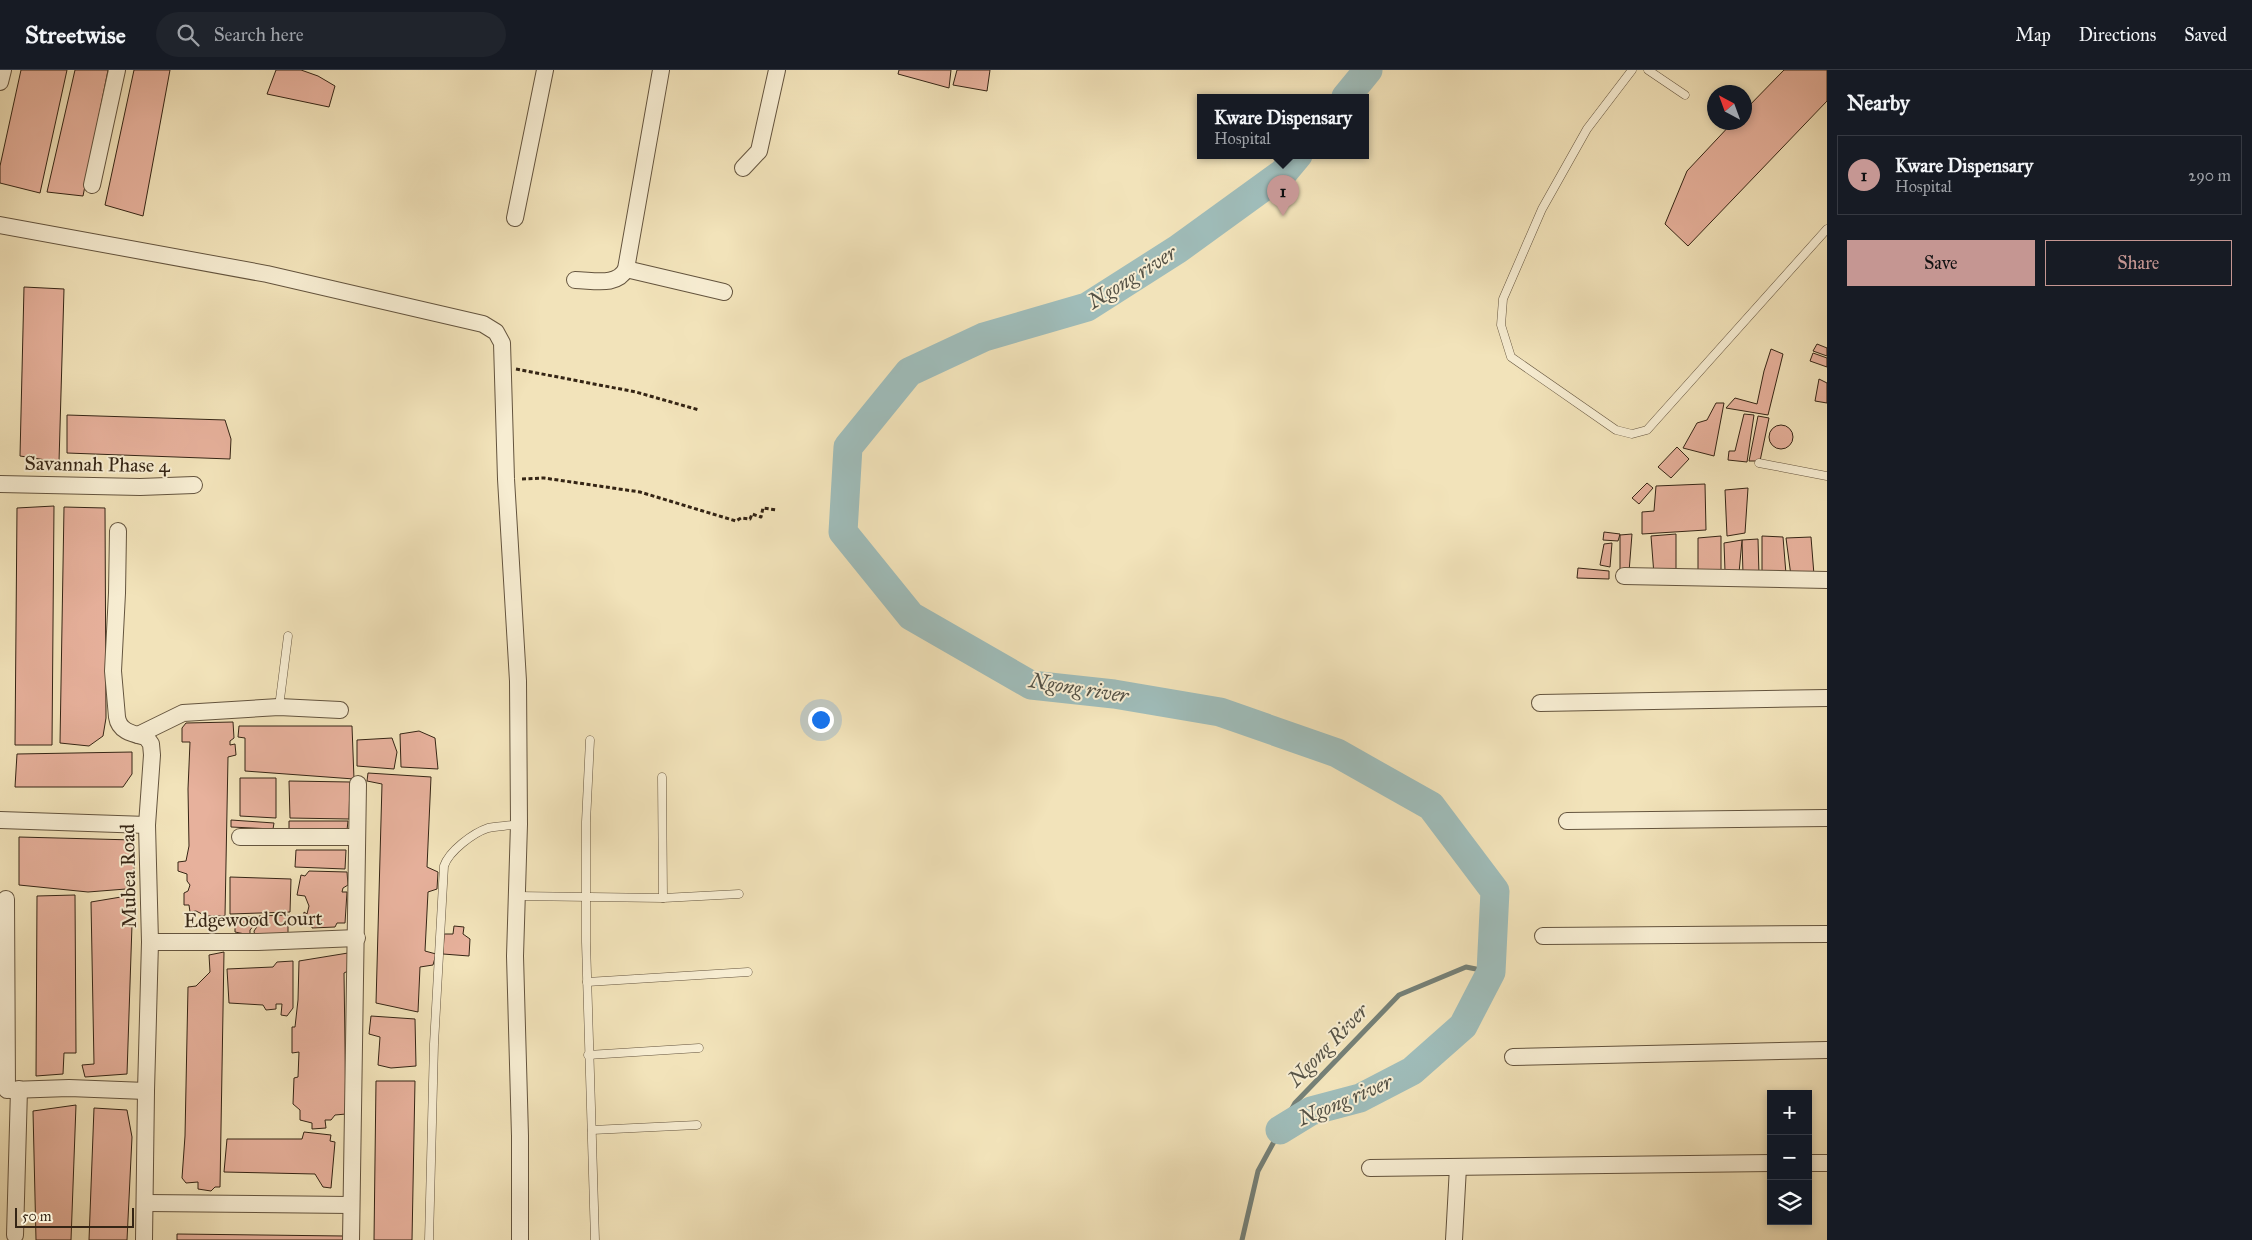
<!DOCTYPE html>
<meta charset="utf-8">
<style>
body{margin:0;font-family:"IM FELL Great Primer",serif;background:#20242c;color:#f1f3f6}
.controls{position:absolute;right:15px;bottom:15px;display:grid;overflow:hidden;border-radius:0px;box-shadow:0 2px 8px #0003}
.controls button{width:45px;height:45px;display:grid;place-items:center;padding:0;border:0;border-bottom:1px solid #363941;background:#171b24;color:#f1f3f6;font:25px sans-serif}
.compass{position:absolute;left:1707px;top:15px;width:45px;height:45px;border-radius:50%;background:#171b24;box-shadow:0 2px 8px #0003;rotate:319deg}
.scale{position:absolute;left:15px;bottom:12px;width:119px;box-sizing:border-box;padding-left:5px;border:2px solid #352515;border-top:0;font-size:14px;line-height:18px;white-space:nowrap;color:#352515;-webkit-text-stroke:4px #f7edd2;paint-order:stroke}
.you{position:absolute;left:820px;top:649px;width:18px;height:18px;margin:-12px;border:4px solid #fff;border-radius:50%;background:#1a73e8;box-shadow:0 0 0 8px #1a73e833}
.badge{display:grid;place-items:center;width:32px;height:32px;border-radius:50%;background:#c59692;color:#111;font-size:16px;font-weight:700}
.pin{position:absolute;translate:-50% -41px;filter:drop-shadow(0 1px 2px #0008)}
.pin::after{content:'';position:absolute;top:26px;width:18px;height:15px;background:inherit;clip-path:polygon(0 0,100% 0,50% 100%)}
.popup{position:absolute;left:1197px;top:24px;width:172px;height:65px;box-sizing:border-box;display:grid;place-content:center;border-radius:0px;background:#171b24;filter:drop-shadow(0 1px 4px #0005);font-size:16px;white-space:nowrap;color:#9ea1a6}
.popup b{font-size:19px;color:#f1f3f6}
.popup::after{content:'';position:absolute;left:50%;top:100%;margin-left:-10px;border:10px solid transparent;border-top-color:#171b24}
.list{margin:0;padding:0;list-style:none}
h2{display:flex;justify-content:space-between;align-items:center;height:65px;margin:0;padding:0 20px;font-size:21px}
h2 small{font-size:16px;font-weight:400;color:#9ea1a6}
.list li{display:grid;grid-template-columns:32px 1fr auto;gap:15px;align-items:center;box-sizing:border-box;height:80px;margin:0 10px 10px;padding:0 10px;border:1px solid #363941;border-radius:0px}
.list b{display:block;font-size:19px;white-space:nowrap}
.list p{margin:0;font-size:16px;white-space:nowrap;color:#9ea1a6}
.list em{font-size:16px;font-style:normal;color:#9ea1a6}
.actions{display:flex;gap:10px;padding:15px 20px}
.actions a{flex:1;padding:11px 0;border:1px solid #c59692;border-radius:0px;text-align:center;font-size:18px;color:#c59692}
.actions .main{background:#c59692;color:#111}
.icon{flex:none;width:28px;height:28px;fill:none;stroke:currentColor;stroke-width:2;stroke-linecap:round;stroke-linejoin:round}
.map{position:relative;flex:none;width:1827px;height:1170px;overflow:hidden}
header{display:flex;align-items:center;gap:30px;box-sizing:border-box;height:70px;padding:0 25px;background:#171b24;border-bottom:1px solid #363941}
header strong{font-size:24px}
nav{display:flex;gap:28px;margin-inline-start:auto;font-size:18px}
.search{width:350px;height:45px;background:#20242c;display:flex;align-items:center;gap:12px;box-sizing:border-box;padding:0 18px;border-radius:28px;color:#9ea1a6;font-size:19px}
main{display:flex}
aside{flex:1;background:#171b24}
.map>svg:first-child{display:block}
</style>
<header>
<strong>Streetwise</strong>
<div class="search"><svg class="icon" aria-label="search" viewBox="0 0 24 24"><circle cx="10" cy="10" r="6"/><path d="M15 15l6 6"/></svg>Search here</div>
<nav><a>Map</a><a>Directions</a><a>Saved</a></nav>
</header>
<main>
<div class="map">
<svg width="1827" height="1170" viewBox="0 0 1827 1170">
<rect width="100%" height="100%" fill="#f2e3ba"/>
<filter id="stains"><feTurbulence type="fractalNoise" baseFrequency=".004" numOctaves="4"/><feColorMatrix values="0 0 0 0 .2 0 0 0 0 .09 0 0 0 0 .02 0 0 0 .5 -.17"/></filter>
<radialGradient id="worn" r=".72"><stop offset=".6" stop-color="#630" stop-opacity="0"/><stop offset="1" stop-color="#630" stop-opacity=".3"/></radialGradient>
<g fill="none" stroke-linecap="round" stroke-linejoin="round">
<polyline stroke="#758077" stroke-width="5" points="1242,1170 1258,1101 1295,1033 1399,925 1466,897 1491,902"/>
<g stroke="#9fbcb9" stroke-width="29">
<polyline points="1346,27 1368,0"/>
<polyline points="1280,1060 1311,1041 1360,1028 1412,1001 1463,956 1491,902 1495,821 1431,736 1337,683 1220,642 1114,624 1031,615 911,546 843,462 848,377 909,302 984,267 1087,237 1178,179 1283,103 1298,85"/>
</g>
</g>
<g fill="#e7b19c" stroke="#352515">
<polygon points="21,0 67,0 40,123 0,113 0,96"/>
<polygon points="75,0 108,0 83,126 47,122"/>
<polygon points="134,0 170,0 143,146 105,135"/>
<polygon points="276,0 301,0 318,6 335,16 329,37 267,24"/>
<polygon points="899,0 951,0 949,18 898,4"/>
<polygon points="957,0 990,0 987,21 953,15"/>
<polygon points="1784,0 1827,0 1827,31 1688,176 1665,154 1687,101 1733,52 1744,52 1744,41"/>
<polygon points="24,217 64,219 59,392 20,386"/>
<polygon points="1817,274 1827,278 1827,286 1813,281"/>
<polygon points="1771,279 1783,284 1768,345 1726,338 1735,328 1757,334 1764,301"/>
<polygon points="1813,283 1827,288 1827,297 1810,291"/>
<polygon points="1819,309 1827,313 1827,333 1815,331"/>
<polygon points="1716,333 1724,333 1714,386 1683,378 1697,353 1707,350"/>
<polygon points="1744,344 1754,345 1747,392 1728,390 1729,381 1735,381"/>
<polygon points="67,345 225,350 231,369 230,389 67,383"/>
<polygon points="1758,346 1769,348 1760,391 1749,391"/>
<circle cx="1781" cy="367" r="12"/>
<polygon points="1677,377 1689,389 1671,408 1658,397"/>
<polygon points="1647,413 1653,418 1639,434 1632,428"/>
<polygon points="1705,414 1706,460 1642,464 1642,442 1654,441 1656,416"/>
<polygon points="1748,418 1745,463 1727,466 1725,420"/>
<polygon points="54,436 52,675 15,675 17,438"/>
<polygon points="64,437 105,438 106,648 103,666 89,676 60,673"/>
<polygon points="1604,462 1620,464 1618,471 1603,470"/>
<polygon points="1632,464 1629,502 1620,502 1620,465"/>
<polygon points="1676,464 1676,503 1654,505 1651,466"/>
<polygon points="1721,466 1721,503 1698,504 1698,468"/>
<polygon points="1762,466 1783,467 1786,504 1762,505"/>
<polygon points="1811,467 1814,505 1791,506 1786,468"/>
<polygon points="1758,469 1759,505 1743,504 1742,470"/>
<polygon points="1742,470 1739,503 1725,501 1724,473"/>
<polygon points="1612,473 1610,497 1600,495 1604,474"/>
<polygon points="1578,498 1609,501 1609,509 1577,508"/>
<polygon points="233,652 234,668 230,671 230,675 235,674 236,685 228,687 225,846 206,846 196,841 190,842 189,835 184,835 184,823 188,821 190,815 187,811 187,804 178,801 178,792 186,791 189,776 188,719 190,672 182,672 182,658 186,653"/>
<polygon points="239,656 352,656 354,709 245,701 245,668 238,667"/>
<polygon points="419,661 435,668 438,699 401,697 400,664"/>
<polygon points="392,668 397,682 394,699 357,696 357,670"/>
<polygon points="132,682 132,704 123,717 15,717 17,684"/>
<polygon points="368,703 431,707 427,797 438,802 437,819 428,822 425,881 436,884 433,895 420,897 418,942 376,933 382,714 367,711"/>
<polygon points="240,708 276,708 276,748 240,746"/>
<polygon points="289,711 350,712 349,749 290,748"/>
<polygon points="231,750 274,753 273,759 231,757"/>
<polygon points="289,751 348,751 347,760 289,761"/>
<polygon points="19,767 134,770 134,810 126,819 88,822 19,815"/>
<polygon points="296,780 346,780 345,799 295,797"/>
<polygon points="309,801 347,802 348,815 343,818 342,822 347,822 345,853 337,853 335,857 312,858 312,854 303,854 304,842 307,844 309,836 305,826 297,825 301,805 305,806"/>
<polygon points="230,807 291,809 290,842 230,844"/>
<polygon points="75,825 76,983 64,983 63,1004 36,1006 37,826"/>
<polygon points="133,825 127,1004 85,1007 82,995 94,994 91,832"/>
<polygon points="288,845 288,864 255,867 254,861 259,854 259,846"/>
<polygon points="235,847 255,847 255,854 250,860 250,865 235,862"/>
<polygon points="454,856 464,857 463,864 470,869 469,886 443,884 444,864 453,864"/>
<polygon points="224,882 220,1117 215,1117 211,1121 198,1119 198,1112 186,1113 182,1108 185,1066 188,917 196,916 210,902 209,885"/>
<polygon points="348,883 350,900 344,903 346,1044 335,1045 331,1050 325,1050 326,1058 312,1059 312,1053 300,1050 300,1040 293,1034 294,1008 298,1007 299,982 292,983 292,957 295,957 298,930 299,891"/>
<polygon points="293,891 293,938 287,946 281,945 282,934 276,934 276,939 266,940 263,935 229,933 227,899 273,897 277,892"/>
<polygon points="371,946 415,949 416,996 391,998 378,995 380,967 369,964"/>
<polygon points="376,1011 415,1011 412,1170 374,1170"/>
<polygon points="76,1035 71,1170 36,1170 33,1041"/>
<polygon points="94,1038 127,1040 132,1067 127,1170 89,1170"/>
<polygon points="304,1062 331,1065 330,1071 335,1072 331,1118 323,1117 315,1104 224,1102 227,1069 302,1069"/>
<polygon points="177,1164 344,1166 344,1170 177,1170"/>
</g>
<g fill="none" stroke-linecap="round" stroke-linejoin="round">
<defs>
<g id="lane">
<polyline points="1632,0 1587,59 1542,139 1503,229 1501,255 1511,287 1616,360 1632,364 1647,360 1827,159"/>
<polyline points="1648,0 1685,25"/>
<polyline points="1759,393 1827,406"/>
<polyline points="279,637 288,566"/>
<polyline points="590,670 586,752 586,872 595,1170"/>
<polyline points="662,707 663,828"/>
<polyline points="517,826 663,828 739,824"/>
<polyline points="587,912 748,902"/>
<polyline points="588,985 699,978"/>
<polyline points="592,1060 697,1055"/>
<path d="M429,1170L434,974L444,796C449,781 473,763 488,758C497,756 509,756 519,754"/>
</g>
<g id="street">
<polyline points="0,12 3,0"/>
<polyline points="743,98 759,81 777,0"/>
<polyline points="92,115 117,0"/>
<polyline points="515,148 545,0"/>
<polyline points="0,155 267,204 483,254 496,262 502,273 506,409 518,611 519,754 515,886 520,1066 520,1170"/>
<polyline points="626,199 724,222"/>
<path d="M575,210C593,210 617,217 626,199L661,0"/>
<polyline points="0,414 140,417 194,415"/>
<path d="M118,461L117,523L113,601L117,647C119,662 134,664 146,667L151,674L152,685L147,755L150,872L146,1021L144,1170"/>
<polyline points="1624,506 1827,510"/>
<polyline points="1540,633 1827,628"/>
<polyline points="138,665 183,643 279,637 340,640"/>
<polyline points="0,750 147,755"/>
<polyline points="1567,751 1827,748"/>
<polyline points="240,767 357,767"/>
<polyline points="6,829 7,1020"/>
<polyline points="1543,866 1827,864"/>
<polyline points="150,872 258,872 357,868"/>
<polyline points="1513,987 1827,980"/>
<polyline points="10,1020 69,1018 146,1021"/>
<polyline points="1808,1093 1827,1093"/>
<polyline points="1370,1098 1771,1093"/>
<polyline points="146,1133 351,1135"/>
<polyline points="15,1165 19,1019"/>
<polyline points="351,1170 358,714"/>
<polyline points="1454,1170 1458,1097"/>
</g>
</defs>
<use href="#lane" stroke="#64543e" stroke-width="9"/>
<use href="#street" stroke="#64543e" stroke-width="18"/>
<g stroke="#352515" stroke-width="3" stroke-dasharray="4 2.5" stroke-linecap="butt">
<polyline points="516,299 636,322 699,340"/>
<polyline points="522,409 544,408 640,422 736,451 741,448 750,449 752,444 761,447 763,438 777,440"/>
</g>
<use href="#lane" stroke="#f7edd2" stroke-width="8"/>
<use href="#street" stroke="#f7edd2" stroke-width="16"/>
</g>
<g text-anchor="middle" stroke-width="4" stroke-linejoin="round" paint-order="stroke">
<g font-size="20" fill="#352515" stroke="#f7edd2">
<text transform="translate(97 394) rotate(1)" y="7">Savannah Phase 4</text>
<text transform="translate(128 806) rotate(-91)" y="7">Mubea Road</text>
<text transform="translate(253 849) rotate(-1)" y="7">Edgewood Court</text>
</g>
<g font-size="21" font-style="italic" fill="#555246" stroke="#f7edd2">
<text transform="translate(1132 207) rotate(-32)" y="7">Ngong river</text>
<text transform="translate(1079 618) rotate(9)" y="7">Ngong river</text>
<text transform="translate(1328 975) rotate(-46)" y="7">Ngong River</text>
<text transform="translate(1345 1030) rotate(-23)" y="7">Ngong river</text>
</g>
</g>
<rect width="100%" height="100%" filter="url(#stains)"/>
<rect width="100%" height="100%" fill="url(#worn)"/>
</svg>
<div class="controls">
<button>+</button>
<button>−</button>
<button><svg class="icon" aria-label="layers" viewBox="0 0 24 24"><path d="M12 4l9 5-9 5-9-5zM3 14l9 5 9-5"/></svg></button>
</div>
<svg class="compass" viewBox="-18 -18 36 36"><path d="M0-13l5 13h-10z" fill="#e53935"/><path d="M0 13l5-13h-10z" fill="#9ea1a6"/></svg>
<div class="scale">50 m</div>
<div class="you"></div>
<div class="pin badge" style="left:1283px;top:146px">1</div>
<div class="popup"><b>Kware Dispensary</b>Hospital</div>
</div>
<aside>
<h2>Nearby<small></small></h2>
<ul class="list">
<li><span class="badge">1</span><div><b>Kware Dispensary</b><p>Hospital</p></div><em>290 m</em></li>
</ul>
<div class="actions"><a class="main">Save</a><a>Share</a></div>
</aside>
</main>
